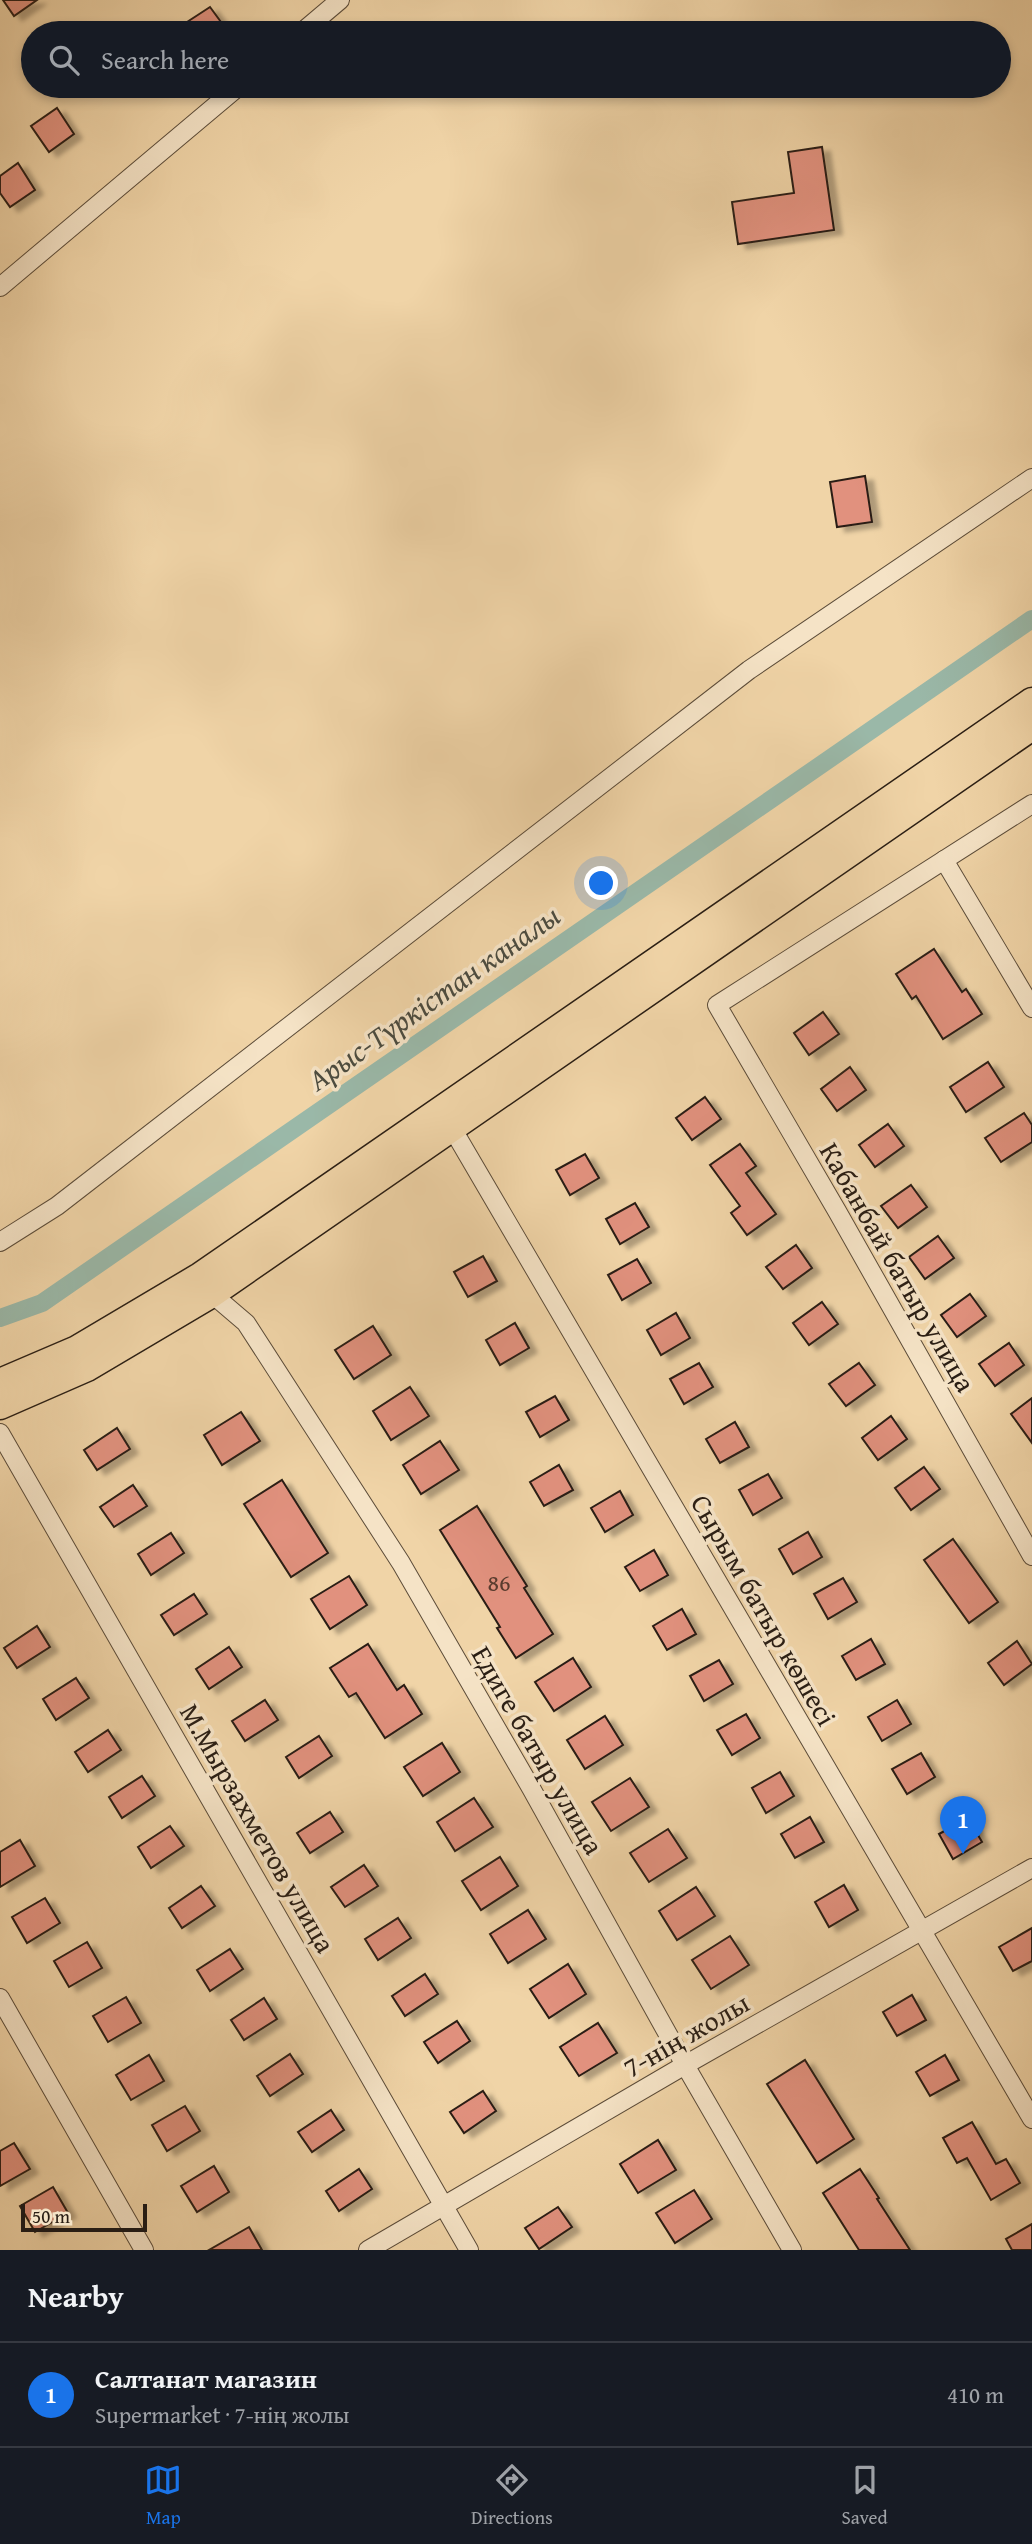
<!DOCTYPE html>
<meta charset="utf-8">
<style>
body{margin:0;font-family:"Gentium Book Plus",serif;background:#20242c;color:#f1f3f6}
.scale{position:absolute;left:21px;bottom:18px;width:126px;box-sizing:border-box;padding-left:7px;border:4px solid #2a1e14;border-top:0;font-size:19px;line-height:24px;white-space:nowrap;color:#2a1e14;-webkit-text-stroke:5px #f5e3c6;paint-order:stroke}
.you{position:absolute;left:602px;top:884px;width:24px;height:24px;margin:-18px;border:5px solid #fff;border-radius:50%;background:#1a73e8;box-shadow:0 0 0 10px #1a73e833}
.badge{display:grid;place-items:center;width:46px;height:46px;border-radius:50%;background:#1a73e8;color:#fff;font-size:23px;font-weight:700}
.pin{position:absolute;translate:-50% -58px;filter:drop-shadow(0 2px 4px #0008)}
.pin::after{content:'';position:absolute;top:37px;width:24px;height:21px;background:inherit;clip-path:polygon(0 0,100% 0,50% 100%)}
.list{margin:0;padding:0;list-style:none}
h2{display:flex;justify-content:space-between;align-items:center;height:91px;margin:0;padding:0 28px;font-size:30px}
h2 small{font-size:23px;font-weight:400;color:#9ea1a6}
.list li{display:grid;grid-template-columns:46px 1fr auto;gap:21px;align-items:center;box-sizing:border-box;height:105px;padding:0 28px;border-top:2px solid #363941}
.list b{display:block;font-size:26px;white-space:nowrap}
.list p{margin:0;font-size:23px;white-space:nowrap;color:#9ea1a6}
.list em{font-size:23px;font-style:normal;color:#9ea1a6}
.icon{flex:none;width:38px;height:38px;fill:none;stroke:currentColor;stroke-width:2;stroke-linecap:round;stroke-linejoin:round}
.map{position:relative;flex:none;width:1032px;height:2250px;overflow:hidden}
.search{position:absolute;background:#171b24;box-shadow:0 4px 10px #0003;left:21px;right:21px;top:21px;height:77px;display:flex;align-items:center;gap:18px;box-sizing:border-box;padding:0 24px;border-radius:38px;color:#9ea1a6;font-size:26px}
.sheet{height:196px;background:#171b24}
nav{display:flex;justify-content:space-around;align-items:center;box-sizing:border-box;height:98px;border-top:2px solid #363941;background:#171b24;font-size:19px;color:#9ea1a6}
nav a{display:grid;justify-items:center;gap:4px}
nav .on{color:#1a73e8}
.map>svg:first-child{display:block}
</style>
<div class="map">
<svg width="1032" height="2250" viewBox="0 0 1032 2250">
<defs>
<filter id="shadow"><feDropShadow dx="8" dy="4.5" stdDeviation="2" flood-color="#0004"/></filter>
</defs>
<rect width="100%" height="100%" fill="#f0d4a7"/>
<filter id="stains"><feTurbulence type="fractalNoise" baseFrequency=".00286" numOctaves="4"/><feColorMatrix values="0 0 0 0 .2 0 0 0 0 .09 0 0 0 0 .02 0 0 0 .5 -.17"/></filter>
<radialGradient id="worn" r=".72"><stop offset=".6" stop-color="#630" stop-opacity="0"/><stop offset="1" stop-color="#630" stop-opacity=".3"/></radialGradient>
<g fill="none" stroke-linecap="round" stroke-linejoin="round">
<polyline stroke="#9ab8a8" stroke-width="18" points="0,1318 42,1303 1032,619"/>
</g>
<g fill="#e1917e" stroke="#2a1e14" stroke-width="2" filter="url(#shadow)">
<polygon points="3,0 37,0 14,16"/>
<polygon points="210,7 229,33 190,33 184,24"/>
<polygon points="57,108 74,134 49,152 31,126"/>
<polygon points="822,147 834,230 738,244 732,202 794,193 788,152"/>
<polygon points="18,163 35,190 10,207 0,193 0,176"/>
<polygon points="865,476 872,522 837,527 830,482"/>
<polygon points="934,949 962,992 966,989 982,1014 943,1039 916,996 912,999 896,974"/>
<polygon points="823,1012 839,1034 809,1055 794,1033"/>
<polygon points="988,1062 1004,1087 966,1112 950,1087"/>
<polygon points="850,1067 866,1090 837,1111 821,1089"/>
<polygon points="705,1097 721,1119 692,1140 676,1118"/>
<polygon points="1024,1113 1032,1125 1032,1142 1001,1162 985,1138"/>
<polygon points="888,1124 904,1146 875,1167 859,1145"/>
<polygon points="740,1144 756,1166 746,1173 776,1214 747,1235 731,1213 740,1206 710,1165"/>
<polygon points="585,1154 599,1178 570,1195 556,1170"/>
<polygon points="911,1185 927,1207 898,1228 881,1206"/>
<polygon points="635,1203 649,1227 620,1244 606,1219"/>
<polygon points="938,1236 954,1258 925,1279 909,1257"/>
<polygon points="796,1245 812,1268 783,1289 766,1267"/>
<polygon points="483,1256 497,1281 468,1297 454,1272"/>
<polygon points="637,1259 651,1283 622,1300 608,1275"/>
<polygon points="970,1294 986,1316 957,1337 941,1315"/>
<polygon points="822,1302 838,1324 809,1345 793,1323"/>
<polygon points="676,1313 690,1338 661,1355 647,1330"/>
<polygon points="515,1323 529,1348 500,1365 486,1340"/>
<polygon points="373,1326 391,1355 354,1379 335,1350"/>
<polygon points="1009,1343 1024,1365 995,1386 979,1364"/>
<polygon points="699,1363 713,1387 684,1404 670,1379"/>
<polygon points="859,1363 875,1385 846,1406 829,1384"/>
<polygon points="410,1387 429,1416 391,1440 373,1411"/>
<polygon points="555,1396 569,1420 540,1437 526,1412"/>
<polygon points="1032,1398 1032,1443 1011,1414"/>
<polygon points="241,1412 260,1441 222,1465 204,1435"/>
<polygon points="891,1416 907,1439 878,1460 862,1438"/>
<polygon points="735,1422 749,1447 720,1463 706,1439"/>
<polygon points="117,1428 130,1449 97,1470 84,1450"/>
<polygon points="440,1441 459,1470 421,1494 403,1465"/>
<polygon points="559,1465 573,1490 544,1506 530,1482"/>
<polygon points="924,1467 940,1489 911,1510 895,1488"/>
<polygon points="768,1474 782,1498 753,1515 739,1490"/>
<polygon points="282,1480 328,1553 291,1577 244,1504"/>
<polygon points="133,1485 147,1506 114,1527 100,1507"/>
<polygon points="620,1491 633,1515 605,1532 591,1508"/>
<polygon points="477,1506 527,1586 524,1588 553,1634 516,1658 497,1628 500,1627 440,1530"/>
<polygon points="808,1532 822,1557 793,1574 779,1549"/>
<polygon points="171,1533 184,1553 151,1575 138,1554"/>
<polygon points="953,1539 998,1602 969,1623 924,1560"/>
<polygon points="654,1550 668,1575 640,1591 625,1567"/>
<polygon points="349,1576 367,1605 330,1629 311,1599"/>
<polygon points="843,1578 857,1602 828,1619 814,1594"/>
<polygon points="194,1594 207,1614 174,1635 161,1615"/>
<polygon points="682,1609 696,1634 667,1650 653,1626"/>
<polygon points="37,1626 50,1647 17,1668 4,1648"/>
<polygon points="871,1639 885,1664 856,1680 842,1656"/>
<polygon points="1017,1641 1032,1664 1004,1685 988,1663"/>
<polygon points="368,1644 397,1690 404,1685 422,1714 385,1738 356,1693 349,1697 330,1668"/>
<polygon points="229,1647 242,1667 209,1689 196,1669"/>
<polygon points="573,1658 591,1687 554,1711 535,1682"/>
<polygon points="719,1660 733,1684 704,1701 690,1676"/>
<polygon points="76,1678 89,1698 56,1720 43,1699"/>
<polygon points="265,1700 278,1720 245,1741 232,1721"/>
<polygon points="897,1700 911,1724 882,1741 868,1717"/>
<polygon points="746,1714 760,1738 732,1755 717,1730"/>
<polygon points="605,1716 623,1745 585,1769 567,1740"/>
<polygon points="108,1730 121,1750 88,1772 75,1752"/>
<polygon points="319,1736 332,1756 299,1778 286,1757"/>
<polygon points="442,1743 460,1772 423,1796 404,1767"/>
<polygon points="921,1753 935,1777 907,1794 892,1769"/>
<polygon points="780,1772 794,1796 766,1813 752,1788"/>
<polygon points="142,1776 155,1796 122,1818 109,1797"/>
<polygon points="630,1778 649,1807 611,1831 592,1802"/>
<polygon points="474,1798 493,1827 455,1851 437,1822"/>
<polygon points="330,1812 343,1832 310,1853 297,1833"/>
<polygon points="810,1817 824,1842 795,1858 781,1834"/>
<polygon points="968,1818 982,1842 953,1859 939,1834"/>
<polygon points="170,1826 184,1846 151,1868 138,1847"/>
<polygon points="668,1829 687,1858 649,1882 630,1853"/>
<polygon points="20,1840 35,1866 0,1887 0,1852"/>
<polygon points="500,1857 518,1886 481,1910 462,1881"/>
<polygon points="364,1865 378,1886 345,1907 331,1887"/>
<polygon points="844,1885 858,1910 829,1927 815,1902"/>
<polygon points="201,1886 215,1906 182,1928 169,1908"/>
<polygon points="696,1887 715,1916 677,1940 659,1911"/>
<polygon points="45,1898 60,1923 27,1943 12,1917"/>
<polygon points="528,1910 546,1939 508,1963 490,1934"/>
<polygon points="398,1918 411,1938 378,1960 365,1939"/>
<polygon points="1032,1928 1032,1961 1013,1971 999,1947"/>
<polygon points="730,1936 749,1965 711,1989 692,1960"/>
<polygon points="87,1942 102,1968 69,1987 54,1961"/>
<polygon points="230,1949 243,1969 210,1991 197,1970"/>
<polygon points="568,1964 586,1994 549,2018 530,1989"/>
<polygon points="425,1974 438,1994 405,2016 392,1996"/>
<polygon points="912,1995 926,2020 897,2036 883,2012"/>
<polygon points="126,1997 141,2023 108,2042 93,2016"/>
<polygon points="264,1998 277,2019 244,2040 231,2020"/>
<polygon points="457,2021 470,2041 438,2063 424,2042"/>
<polygon points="598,2023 617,2053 579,2076 560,2047"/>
<polygon points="290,2054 303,2074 270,2096 257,2076"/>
<polygon points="149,2055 164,2081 131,2100 116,2075"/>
<polygon points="945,2055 959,2080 930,2096 916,2072"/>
<polygon points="805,2060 854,2139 817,2163 767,2084"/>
<polygon points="483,2091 496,2111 464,2133 450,2112"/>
<polygon points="185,2106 200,2131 167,2151 152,2125"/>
<polygon points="331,2110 344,2130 312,2152 298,2132"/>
<polygon points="972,2122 996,2164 1006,2159 1020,2183 991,2200 967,2158 957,2163 943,2138"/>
<polygon points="658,2140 676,2170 638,2193 620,2164"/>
<polygon points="14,2143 30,2169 0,2186 0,2151"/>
<polygon points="214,2166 229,2192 197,2212 181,2186"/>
<polygon points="359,2169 372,2189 339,2211 326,2191"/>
<polygon points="860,2169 879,2198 877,2199 910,2250 859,2250 823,2193"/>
<polygon points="53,2187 68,2213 35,2232 20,2206"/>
<polygon points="694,2190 712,2219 675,2243 656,2213"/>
<polygon points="558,2207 572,2227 539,2249 525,2228"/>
<polygon points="1032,2224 1032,2250 1012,2250 1006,2239"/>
<polygon points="249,2227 262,2250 209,2250"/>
</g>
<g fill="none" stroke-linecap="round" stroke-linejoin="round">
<defs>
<g id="minor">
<polyline points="301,33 340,0"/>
<polyline points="0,287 239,86"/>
<polyline points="1032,804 717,1005 837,1211 1032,1556"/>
<polyline points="944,860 1032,1008"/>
<polyline points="452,1128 1032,2119"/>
<polyline points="0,1242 57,1206 749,670 1032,478"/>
<polyline points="212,1294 246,1323 401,1563 531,1788 685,2065 792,2250"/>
<polyline points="0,1433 469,2250"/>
<polyline points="0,1998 144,2250"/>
<polyline points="368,2250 685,2065 1032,1868"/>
</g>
<g id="highway">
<polyline points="0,1382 77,1349 200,1276 1032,701"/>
<polyline points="0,1406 87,1368 212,1294 1032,727"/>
</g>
</defs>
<use href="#minor" stroke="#5c4c39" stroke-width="20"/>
<use href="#highway" stroke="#2a1e14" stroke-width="29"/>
<use href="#minor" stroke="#f5e3c6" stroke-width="18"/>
<use href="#highway" stroke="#f0d4a7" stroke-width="26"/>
</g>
<g text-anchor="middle" stroke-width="7" stroke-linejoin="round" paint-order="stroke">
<g font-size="24" fill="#583b2e">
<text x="499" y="1591">86</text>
</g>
<g font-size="28" fill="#2a1e14" stroke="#f5e3c6">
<text transform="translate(898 1267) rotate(60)" y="10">Кабанбай батыр улица</text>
<text transform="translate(764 1610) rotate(60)" y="10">Сырым батыр көшесі</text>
<text transform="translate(538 1750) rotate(60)" y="10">Едиге батыр улица</text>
<text transform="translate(258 1828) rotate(60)" y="10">М.Мырзахметов улица</text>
<text transform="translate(686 2035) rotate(-30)" y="10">7-нің жолы</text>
</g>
<g font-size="30" font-style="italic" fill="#4c4c40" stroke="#f5e3c6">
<text transform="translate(434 998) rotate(-35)" y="10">Арыс-Түркістан каналы</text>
</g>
</g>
<rect width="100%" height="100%" filter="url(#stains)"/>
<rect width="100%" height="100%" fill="url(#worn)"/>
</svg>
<div class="scale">50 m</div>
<div class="you"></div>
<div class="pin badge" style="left:963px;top:1854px">1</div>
<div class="search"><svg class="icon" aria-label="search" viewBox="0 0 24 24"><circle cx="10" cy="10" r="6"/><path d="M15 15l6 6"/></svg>Search here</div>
</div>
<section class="sheet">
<h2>Nearby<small></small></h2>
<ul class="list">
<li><span class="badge">1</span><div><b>Салтанат магазин</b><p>Supermarket · 7-нің жолы</p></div><em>410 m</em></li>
</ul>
</section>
<nav>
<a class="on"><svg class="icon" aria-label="map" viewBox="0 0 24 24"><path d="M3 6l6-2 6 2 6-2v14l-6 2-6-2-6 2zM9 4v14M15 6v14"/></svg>Map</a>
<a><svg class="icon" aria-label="directions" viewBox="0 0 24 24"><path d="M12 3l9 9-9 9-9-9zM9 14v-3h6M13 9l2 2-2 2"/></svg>Directions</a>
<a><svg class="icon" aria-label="saved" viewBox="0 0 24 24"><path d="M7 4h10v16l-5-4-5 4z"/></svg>Saved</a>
</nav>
